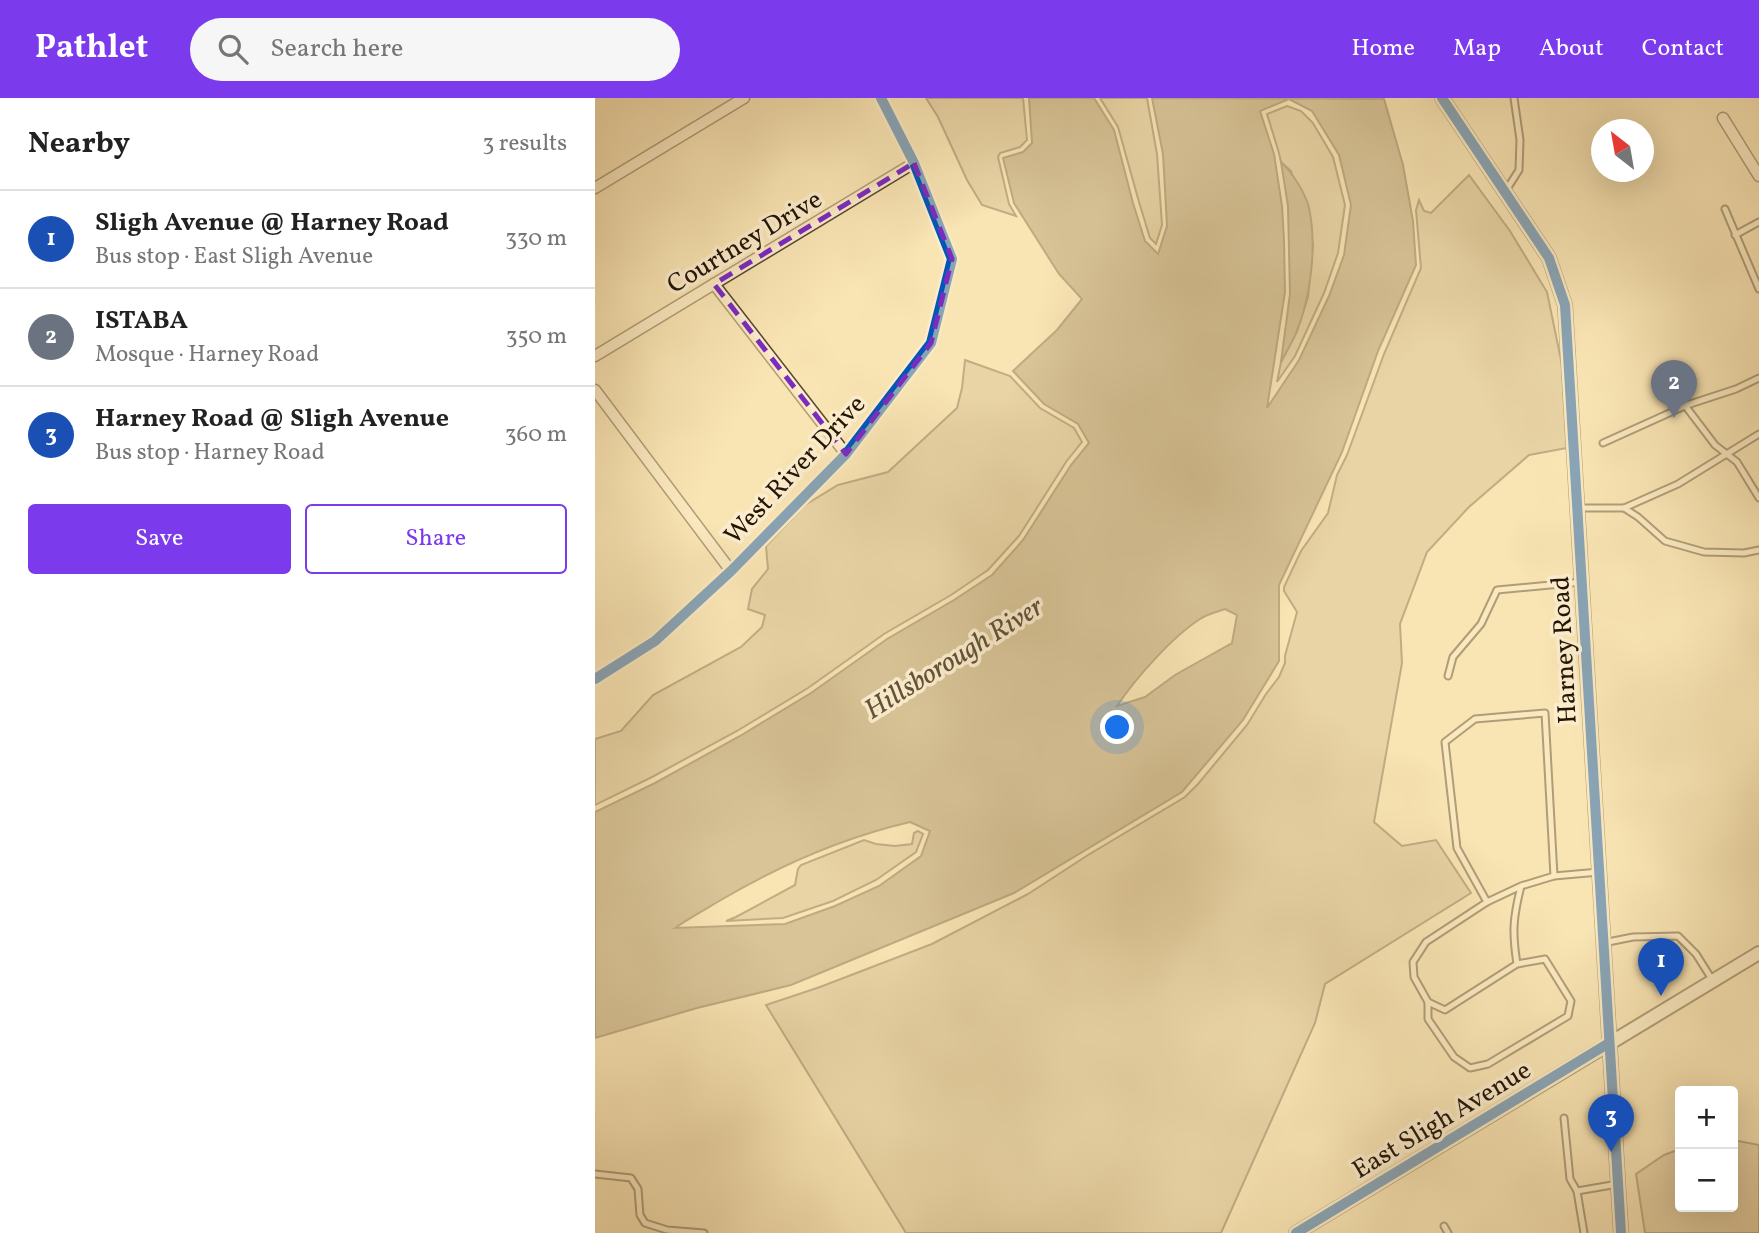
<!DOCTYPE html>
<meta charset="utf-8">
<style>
body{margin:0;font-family:Vollkorn,serif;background:#f6f6f6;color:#222}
.controls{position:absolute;right:21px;bottom:21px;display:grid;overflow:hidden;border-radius:7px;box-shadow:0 7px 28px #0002}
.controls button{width:63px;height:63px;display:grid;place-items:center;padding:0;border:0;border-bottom:2px solid #e0e0e0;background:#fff;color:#222;font:35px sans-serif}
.compass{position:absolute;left:996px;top:21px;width:63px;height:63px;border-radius:50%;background:#fff;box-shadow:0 7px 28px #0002;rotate:329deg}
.you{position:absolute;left:523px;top:630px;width:24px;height:24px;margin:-18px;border:5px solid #fff;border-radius:50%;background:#1a73e8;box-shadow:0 0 0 10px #1a73e833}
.badge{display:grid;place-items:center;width:46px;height:46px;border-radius:50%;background:#7c3aed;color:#fff;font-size:23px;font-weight:700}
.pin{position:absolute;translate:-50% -58px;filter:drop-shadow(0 2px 4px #0008)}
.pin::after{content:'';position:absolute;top:37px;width:24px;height:21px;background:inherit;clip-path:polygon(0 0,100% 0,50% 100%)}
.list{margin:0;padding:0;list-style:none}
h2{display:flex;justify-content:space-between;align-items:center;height:91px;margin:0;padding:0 28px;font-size:30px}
h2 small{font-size:23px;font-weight:400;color:#767676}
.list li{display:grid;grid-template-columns:46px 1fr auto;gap:21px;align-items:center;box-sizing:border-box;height:98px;padding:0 28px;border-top:2px solid #e0e0e0}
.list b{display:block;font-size:26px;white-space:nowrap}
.list p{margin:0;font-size:23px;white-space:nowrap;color:#767676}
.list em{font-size:23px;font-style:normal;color:#767676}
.actions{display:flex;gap:14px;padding:21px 28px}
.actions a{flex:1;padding:16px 0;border:2px solid #7c3aed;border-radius:7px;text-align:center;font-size:24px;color:#7c3aed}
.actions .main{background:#7c3aed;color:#fff}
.icon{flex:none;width:38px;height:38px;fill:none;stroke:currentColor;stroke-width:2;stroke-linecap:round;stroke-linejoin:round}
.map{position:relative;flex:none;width:1164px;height:1135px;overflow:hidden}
header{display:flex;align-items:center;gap:42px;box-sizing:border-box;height:98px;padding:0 35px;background:#7c3aed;color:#fff}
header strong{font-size:33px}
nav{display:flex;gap:38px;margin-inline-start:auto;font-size:24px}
.search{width:490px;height:63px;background:#f6f6f6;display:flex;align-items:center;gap:18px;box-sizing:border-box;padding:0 24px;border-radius:38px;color:#767676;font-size:26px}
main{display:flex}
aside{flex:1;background:#fff}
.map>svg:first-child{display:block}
</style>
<header>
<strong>Pathlet</strong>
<div class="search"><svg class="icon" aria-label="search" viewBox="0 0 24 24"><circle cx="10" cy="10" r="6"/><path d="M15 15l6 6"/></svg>Search here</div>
<nav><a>Home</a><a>Map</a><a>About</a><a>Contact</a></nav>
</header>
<main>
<aside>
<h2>Nearby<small>3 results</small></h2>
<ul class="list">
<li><span class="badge" style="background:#1a4fb4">1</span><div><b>Sligh Avenue @ Harney Road</b><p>Bus stop · East Sligh Avenue</p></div><em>330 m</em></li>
<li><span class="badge" style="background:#6b7280">2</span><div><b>ISTABA</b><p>Mosque · Harney Road</p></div><em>350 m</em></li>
<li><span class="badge" style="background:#1a4fb4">3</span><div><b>Harney Road @ Sligh Avenue</b><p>Bus stop · Harney Road</p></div><em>360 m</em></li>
</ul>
<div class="actions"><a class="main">Save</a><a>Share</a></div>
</aside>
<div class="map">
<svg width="1164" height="1135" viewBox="0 0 1164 1135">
<rect width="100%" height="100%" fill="#f9e4b3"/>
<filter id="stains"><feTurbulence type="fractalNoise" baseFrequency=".00286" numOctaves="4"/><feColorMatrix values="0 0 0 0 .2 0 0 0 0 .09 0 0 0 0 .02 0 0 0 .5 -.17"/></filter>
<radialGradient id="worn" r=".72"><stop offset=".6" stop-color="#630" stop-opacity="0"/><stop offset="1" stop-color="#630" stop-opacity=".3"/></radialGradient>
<g fill="#d5c195" stroke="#7c6a4c" stroke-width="2">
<polygon points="331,0 428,0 432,42 425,49 405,55 403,59 414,106 421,118 387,107 372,82 343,19"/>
<polygon points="505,0 552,0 562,56 567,127 561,146 555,140 544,104 523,29"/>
<polygon points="692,8 706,13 718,25 738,59 750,107 743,155 729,195 700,258 682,284 686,264 702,233 713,199 718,146 696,73 686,64 684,55 672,16"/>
<polygon points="874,77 915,133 952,194 967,267 972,350 934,357 874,409 832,454 805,526 807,565 779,724 807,748 841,742 876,795 730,886 720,925 626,1135 311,1135 171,907 225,889 337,846 433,796 493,757 590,699 603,686 652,627 671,596 684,579 690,565 690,558 702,514 689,493 689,489 706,453 733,415 742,377 752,357 789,256 826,170 821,112 824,102 829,113 836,115"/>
<polygon points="370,262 415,278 445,310 479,330 487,344 471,364 424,438 393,472 356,497 289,536 213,590 142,633 57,679 0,707 0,641 26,633 58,597 146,549 167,529 170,517 153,511 157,491 173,471 171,448 210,407 243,387 293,374 362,310 367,290"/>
<polygon points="323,733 328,736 321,754 281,782 238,803 188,820 131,823 141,819 200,787 203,771 206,767 269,742 281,746 300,748 317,746 319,735"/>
<polygon points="1138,1042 1164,1047 1164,1135 1050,1135 1041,1076 1069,1057 1085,1051 1085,1109 1138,1109"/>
</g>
<g fill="#b09d77" stroke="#786649" stroke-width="2" fill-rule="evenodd">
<path d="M434,0H499L519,32L538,105L550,143L563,156L572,128L568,56L557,0L789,1L808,67L818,123L821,167L783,253L747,354L684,487V563L648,622L587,694L419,795L196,887L102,910L0,940V714L60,685L145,638L216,595L292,541L359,502L397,477L428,442L476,367L494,345L483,326L449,306L418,273L462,232L487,201L464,176L419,105L408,60L428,54L437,45ZM694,1L717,13L744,57L756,107L749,157L734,198L704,262L672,310L690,194L689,142L687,108L679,56L665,13ZM630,511L642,517L637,545L580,577L550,599L522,608C540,581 577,539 605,521C612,516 622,514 630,511ZM315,724L335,733L326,758L284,788L240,808L190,826L80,830C94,820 111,811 126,802C187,766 247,740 315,724Z"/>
<path d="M686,64C697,74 711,96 714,110C722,147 716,200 701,235C697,245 691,254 686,264L695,196L693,108Z"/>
</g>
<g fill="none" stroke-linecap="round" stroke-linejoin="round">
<defs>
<g id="service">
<polyline points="910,94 924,72 925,42 919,0"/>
<polyline points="1130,111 1164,191"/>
<polyline points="1140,137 1164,124"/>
<polyline points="1092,307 1141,291 1164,280"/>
<polyline points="1008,345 1092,307 1092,310 1120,347 1142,364 1164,400"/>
<polyline points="982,410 1029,410 1043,419 1070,443 1109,454 1149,455 1164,452"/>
<polyline points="1029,410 1083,386 1164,336"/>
<polyline points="853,578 858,559 886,526 902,492 987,484"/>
<path d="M926,788C918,820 917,834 922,866L850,912L833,904L819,879L818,864L831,844L892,804L926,788L959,778L1004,774"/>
<polyline points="892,804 862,750 850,644 880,621 950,615 959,778"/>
<polyline points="1008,845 1038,839 1083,838 1101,856 1118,883"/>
<polyline points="833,904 833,921 859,959 875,970 893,966 973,918 976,903 950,861 922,866"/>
<polyline points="969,1020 975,1081 982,1093"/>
<polyline points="0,1076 36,1080 43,1091 45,1117 50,1125 72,1132 109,1135"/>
<polyline points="849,1128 853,1135"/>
<polyline points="989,1135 982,1093 1023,1086"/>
</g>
<g id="minor">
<polyline points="1128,20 1164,78"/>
<polyline points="0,90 149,0"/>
<polyline points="119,186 251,356"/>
<polyline points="0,258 319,65"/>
<polyline points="0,292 136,473"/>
<polyline points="0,581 60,543 136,473 251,356 336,245 357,161 319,65 286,0"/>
</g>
<g id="tertiary">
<polyline points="847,0 954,160 970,207 1026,1135"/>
<polyline points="701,1135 1164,855"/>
</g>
</defs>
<use href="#service" stroke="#58482f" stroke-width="9"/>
<use href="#minor" stroke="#58482f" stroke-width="13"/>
<use href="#tertiary" stroke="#58482f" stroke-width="16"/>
<use href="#service" stroke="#fbedce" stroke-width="5"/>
<use href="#minor" stroke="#fbedce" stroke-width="10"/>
<use href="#tertiary" stroke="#fbedce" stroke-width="12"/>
<defs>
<g id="cycleway">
<polyline points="847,0 954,160 970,207 1026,1135"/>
<polyline points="0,581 60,543 136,473 251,356 336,245 357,161 319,65 286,0"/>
<polyline points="701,1135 1014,945"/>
</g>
</defs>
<use href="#cycleway" stroke="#fbedce" stroke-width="15"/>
<use href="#cycleway" stroke="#0057b8" stroke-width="10"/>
</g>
<path d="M0 0H1164V1135H0ZM319,65L357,161L336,245L251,356L119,186Z" fill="#f9e4b3" fill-opacity=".55" fill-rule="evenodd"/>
<path fill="none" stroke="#7b2cbf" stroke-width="5" stroke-dasharray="14 9" stroke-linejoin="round" d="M319,65L357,161L336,245L251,356L119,186Z"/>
<g text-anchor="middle" stroke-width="7" stroke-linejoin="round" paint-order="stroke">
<g font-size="26" fill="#231403" stroke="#fbedce">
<text transform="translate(149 143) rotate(-31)" y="9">Courtney Drive</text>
<text transform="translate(199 371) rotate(-47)" y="9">West River Drive</text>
<text transform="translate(968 552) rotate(-93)" y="9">Harney Road</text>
<text transform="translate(846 1021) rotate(-31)" y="9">East Sligh Avenue</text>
</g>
<g font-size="28" font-style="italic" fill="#625237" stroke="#fbedce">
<text transform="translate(358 559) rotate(-32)" y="10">Hillsborough River</text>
</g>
</g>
<rect width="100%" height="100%" filter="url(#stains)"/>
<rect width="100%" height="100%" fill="url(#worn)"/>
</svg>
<div class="controls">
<button>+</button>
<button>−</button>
</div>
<svg class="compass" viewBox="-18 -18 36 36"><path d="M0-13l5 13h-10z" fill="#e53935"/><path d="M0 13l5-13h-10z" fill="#767676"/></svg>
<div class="you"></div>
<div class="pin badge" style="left:1066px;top:898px;background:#1a4fb4">1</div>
<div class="pin badge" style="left:1079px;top:320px;background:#6b7280">2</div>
<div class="pin badge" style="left:1016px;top:1054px;background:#1a4fb4">3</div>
</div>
</main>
